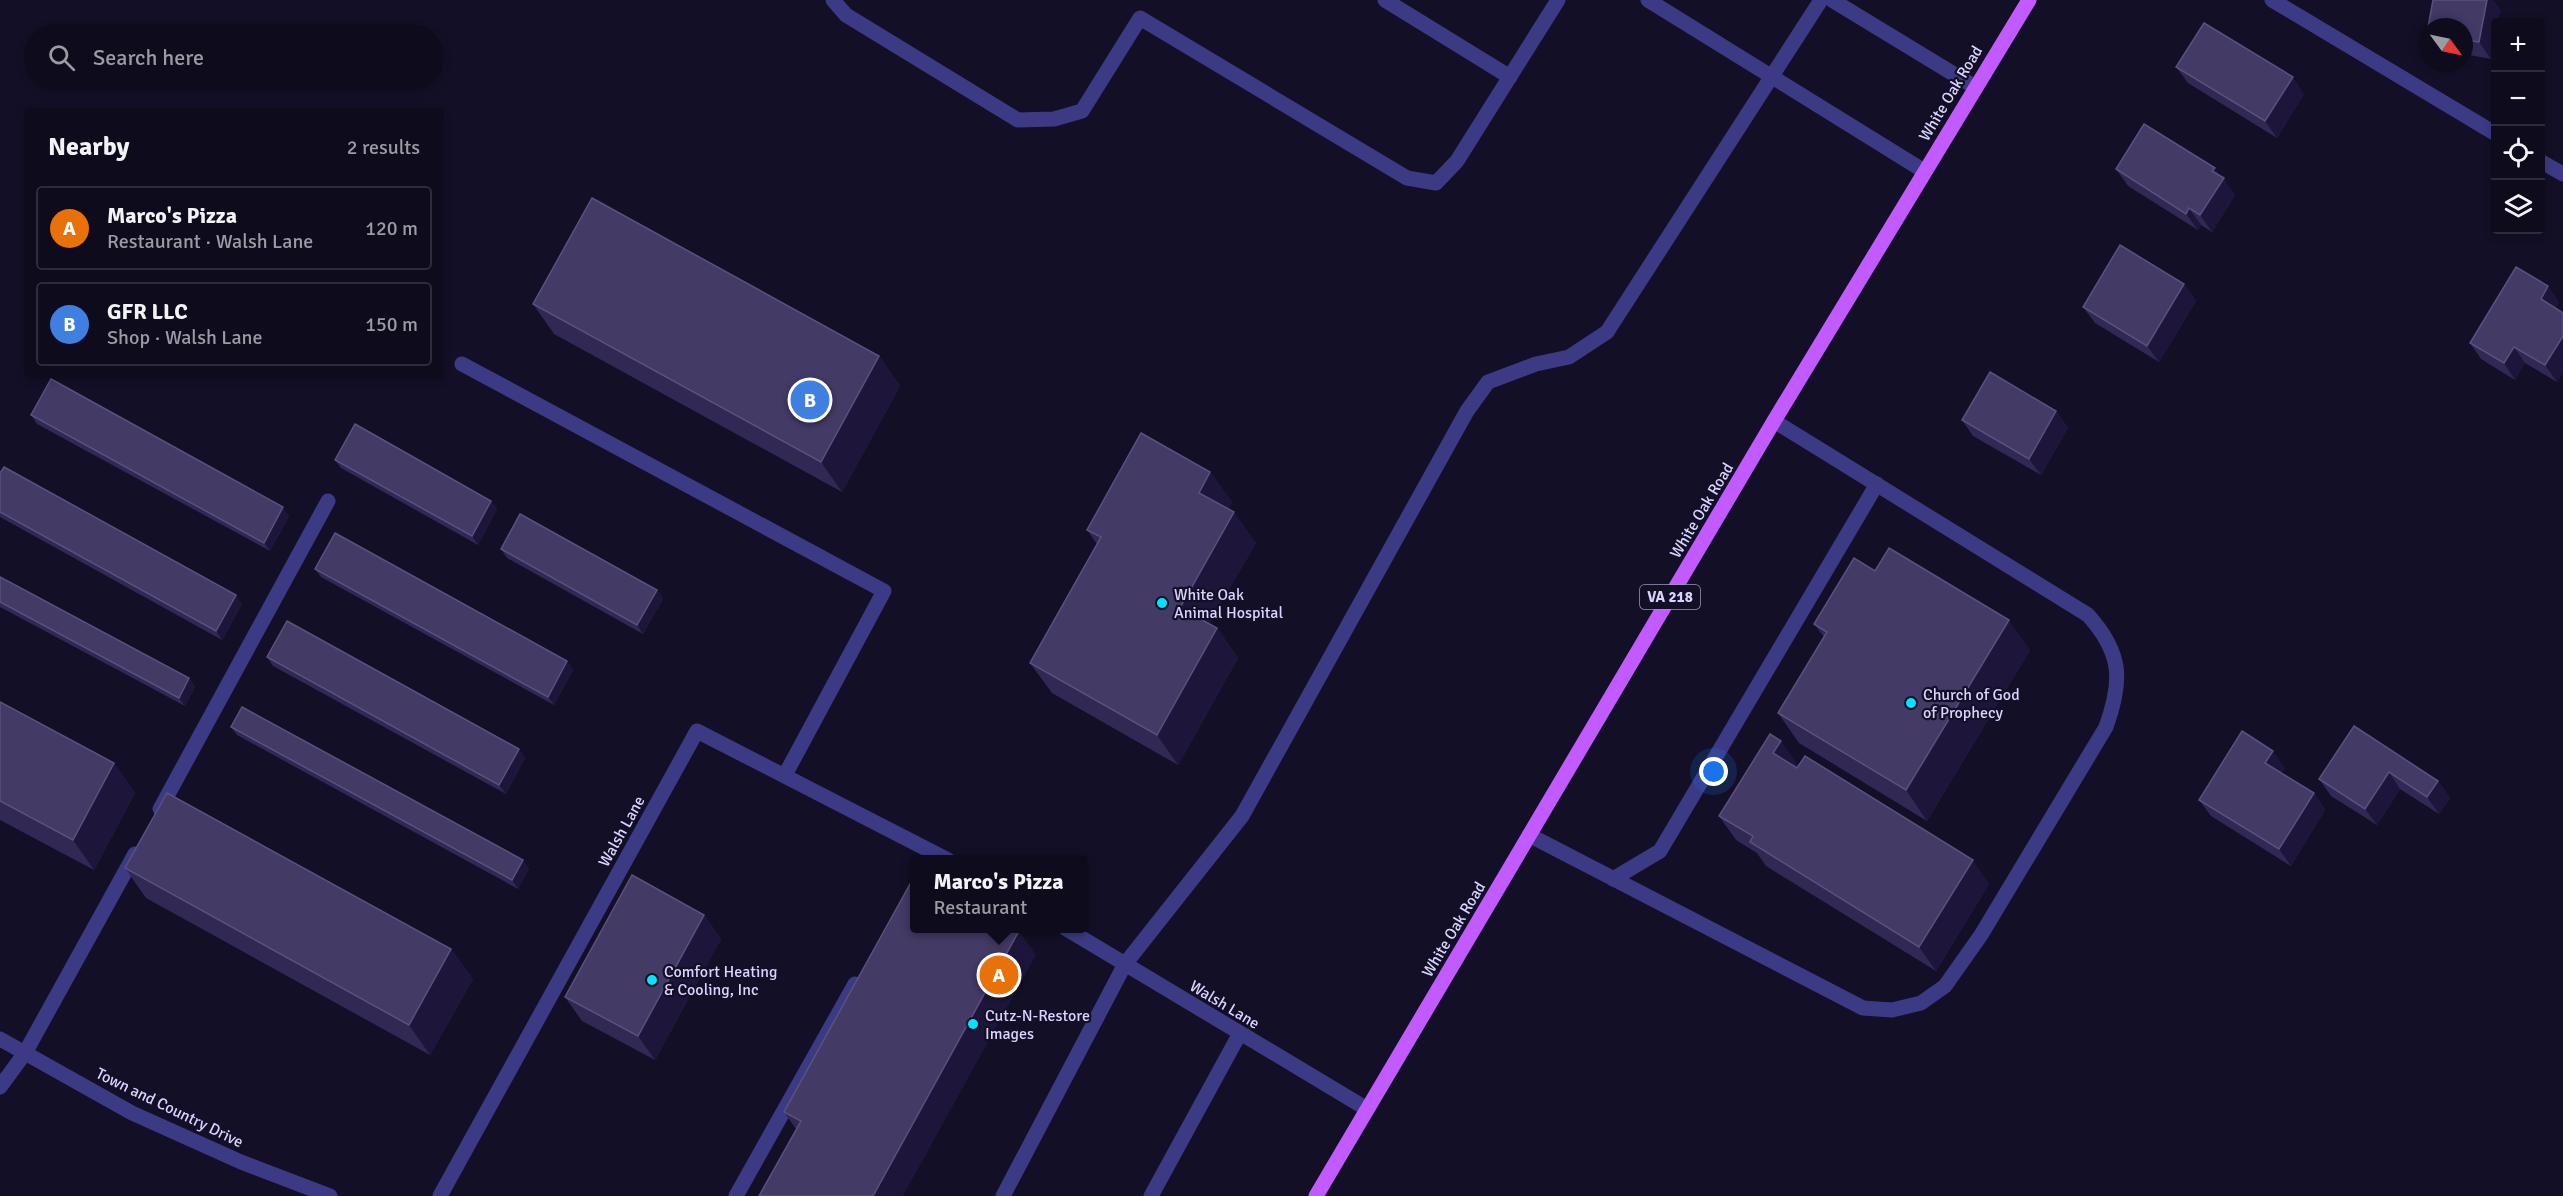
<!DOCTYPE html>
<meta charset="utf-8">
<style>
body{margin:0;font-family:Signika,sans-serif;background:#171425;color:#f1f3f6}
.controls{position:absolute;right:18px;top:18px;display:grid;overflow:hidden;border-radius:6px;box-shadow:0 3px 9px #0003}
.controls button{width:54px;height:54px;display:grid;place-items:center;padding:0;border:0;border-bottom:2px solid #2e2b3b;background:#0e0b1c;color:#f1f3f6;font:30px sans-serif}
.compass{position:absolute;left:2419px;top:18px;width:54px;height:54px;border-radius:50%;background:#0e0b1c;box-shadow:0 3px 9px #0003;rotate:123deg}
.you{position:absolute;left:1714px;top:772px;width:21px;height:21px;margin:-15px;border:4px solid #fff;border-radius:50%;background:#1a73e8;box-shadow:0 0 0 9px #1a73e833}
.badge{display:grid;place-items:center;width:39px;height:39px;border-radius:50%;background:#00e5ff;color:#fff;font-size:20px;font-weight:700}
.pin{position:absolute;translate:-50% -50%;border:3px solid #fff;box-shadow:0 2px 6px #0006}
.popup{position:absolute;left:910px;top:855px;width:177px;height:78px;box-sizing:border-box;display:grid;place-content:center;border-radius:6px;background:#0e0b1c;filter:drop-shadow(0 2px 4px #0005);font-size:20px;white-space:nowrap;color:#9b9ba3}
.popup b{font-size:22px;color:#f1f3f6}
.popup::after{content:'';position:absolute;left:50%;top:100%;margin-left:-12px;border:12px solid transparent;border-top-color:#0e0b1c}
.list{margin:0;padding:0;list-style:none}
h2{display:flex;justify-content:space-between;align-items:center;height:78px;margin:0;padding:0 24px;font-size:26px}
h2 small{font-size:20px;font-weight:400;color:#9b9ba3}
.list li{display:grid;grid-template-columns:39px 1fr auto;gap:18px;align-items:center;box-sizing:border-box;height:84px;margin:0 12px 12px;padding:0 12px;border:2px solid #2e2b3b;border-radius:6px}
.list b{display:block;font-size:22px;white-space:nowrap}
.list p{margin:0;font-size:20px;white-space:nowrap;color:#9b9ba3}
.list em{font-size:20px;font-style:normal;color:#9b9ba3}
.icon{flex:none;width:33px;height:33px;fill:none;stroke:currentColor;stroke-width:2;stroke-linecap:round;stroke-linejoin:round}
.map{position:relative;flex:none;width:2563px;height:1196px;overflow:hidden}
.search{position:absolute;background:#0e0b1c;box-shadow:0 3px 9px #0003;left:24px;top:24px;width:420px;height:66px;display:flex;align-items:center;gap:15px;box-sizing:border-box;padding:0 21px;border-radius:33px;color:#9b9ba3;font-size:22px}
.panel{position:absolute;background:#0e0b1c;box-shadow:0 3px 9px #0003;left:24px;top:108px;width:420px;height:270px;border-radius:6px}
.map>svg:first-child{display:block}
</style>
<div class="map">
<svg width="2563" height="1196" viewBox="0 0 2563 1196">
<rect width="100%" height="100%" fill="#130f26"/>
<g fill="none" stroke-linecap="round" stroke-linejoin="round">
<g stroke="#3d3a85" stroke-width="15">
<polyline points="833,0 846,15 1018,120 1054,119 1082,111 1140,18 1407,178 1436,183 1457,161 1558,0"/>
<polyline points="1385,0 1510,77"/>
<polyline points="1648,0 1924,171"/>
<polyline points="1832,0 1975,87"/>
<polyline points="2272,0 2496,134"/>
<polyline points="2540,161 2563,174"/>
<polyline points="462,364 884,591 785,775"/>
<polyline points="160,809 328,501"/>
<path d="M1529,835L1863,1008L1892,1010L1921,1003L1945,986L1981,935L2106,727C2123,680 2122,653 2088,615L1774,421"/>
<polyline points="1613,879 1660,851 1877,484"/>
<polyline points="1065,928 1367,1109"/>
<polyline points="0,1039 132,1113 241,1162 330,1196"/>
<polyline points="0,1087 25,1053 135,854"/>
<polyline points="440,1196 697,731 948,860"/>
<polyline points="736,1196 855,984"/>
<polyline points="1003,1196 1125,964 1242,816 1467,411 1488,382 1536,364 1569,357 1607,332 1821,0"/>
<polyline points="1151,1196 1239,1035"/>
</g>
<polyline stroke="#c25bff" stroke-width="15" points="1316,1196 1774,421 2029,0"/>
</g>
<g fill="#312854">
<polygon points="2433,0 2493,0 2500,10 2498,22 2496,22 2496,35 2491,59 2464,54 2464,27 2428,27 2428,35 2427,33"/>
<polygon points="2176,67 2304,94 2277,138 2188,83"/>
<polygon points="2116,169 2221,176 2235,195 2212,232 2201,225 2198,230 2128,186"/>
<polygon points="2184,284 2196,301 2159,362 2095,323 2083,307"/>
<polygon points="2548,286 2559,303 2556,308 2563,313 2563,372 2557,382 2525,363 2515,380 2481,359 2470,343"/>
<polygon points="533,304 879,356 900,386 842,492 554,334"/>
<polygon points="2056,411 2068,428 2041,475 1973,436 1962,420"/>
<polygon points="31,415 289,516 270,551 37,424"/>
<polygon points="335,460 491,501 497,509 478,545 341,468"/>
<polygon points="1210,472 1232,502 1228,509 1256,543 1209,624 1217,628 1238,658 1178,765 1052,693 1030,663 1097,544 1087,530"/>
<polygon points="0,473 242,604 222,640 0,517"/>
<polygon points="501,549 657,590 663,599 643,634 507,558"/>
<polygon points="315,569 567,661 573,670 554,705 321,577"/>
<polygon points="1875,571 2030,650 1927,821 1799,743 1778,713 1824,637 1814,624"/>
<polygon points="0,577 189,678 195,687 185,706 0,607"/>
<polygon points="267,657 519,749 525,758 506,794 273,666"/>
<polygon points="0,702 114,763 135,793 94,870 0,820"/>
<polygon points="2354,726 2438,781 2450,798 2439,814 2400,789 2377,825 2331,796 2319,779"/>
<polygon points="231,727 523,860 529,869 518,889 237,735"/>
<polygon points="1798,765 1796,767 1989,884 1936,971 1766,866 1757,853 1736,840 1719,816"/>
<polygon points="2285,768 2281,773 2314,793 2325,810 2291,866 2211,816 2199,800"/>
<polygon points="125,868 451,949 473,979 430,1055 146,898"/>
<polygon points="704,915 721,939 655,1060 582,1021 565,997"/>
<polygon points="1036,955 796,1129 784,1112"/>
</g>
<g fill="#1d163a">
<polygon points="2487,0 2493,0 2500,10 2498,22 2496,22 2496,35 2491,59 2479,42"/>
<polygon points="2293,77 2304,94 2277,138 2265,121"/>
<polygon points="2215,168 2223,180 2224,178 2235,195 2212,232 2200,215 2212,171"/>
<polygon points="2189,208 2201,225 2198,230 2186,214"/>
<polygon points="2184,284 2196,301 2159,362 2147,346"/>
<polygon points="2548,286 2559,303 2552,315 2541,299"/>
<polygon points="2563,336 2563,372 2557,382 2545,365"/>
<polygon points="2514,347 2525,363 2515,380 2504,363"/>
<polygon points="879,356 900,386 842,492 821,462"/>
<polygon points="2056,411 2068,428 2041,475 2029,459"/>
<polygon points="1210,472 1232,502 1220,523 1199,493"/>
<polygon points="491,501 497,509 478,545 472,536"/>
<polygon points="283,507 289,516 270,551 264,543"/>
<polygon points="1234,512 1256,543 1201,638 1180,608"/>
<polygon points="657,590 663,599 643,634 637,625"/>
<polygon points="236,595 242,604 222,640 216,631"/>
<polygon points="2009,620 2030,650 1927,821 1906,790"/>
<polygon points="1217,628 1238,658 1178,765 1157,735"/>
<polygon points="567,661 573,670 554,705 548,697"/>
<polygon points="189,678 195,687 185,706 179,698"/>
<polygon points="1781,741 1798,765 1790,777 1773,753"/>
<polygon points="519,749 525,758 506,794 499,785"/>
<polygon points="2273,751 2285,768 2277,780 2265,763"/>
<polygon points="114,763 135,793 94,870 73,840"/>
<polygon points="2389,772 2400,789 2377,825 2365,809"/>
<polygon points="2438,781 2450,798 2439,814 2427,797"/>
<polygon points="2314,793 2325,810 2291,866 2279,849"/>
<polygon points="523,860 529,869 518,889 512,880"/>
<polygon points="1973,860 1989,884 1936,971 1919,947"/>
<polygon points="704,915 721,939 655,1060 638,1036"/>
<polygon points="1019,931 1036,955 903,1196 873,1196"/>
<polygon points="451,949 473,979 430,1055 409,1025"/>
</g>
<g fill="#433a66" stroke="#5a527e" stroke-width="1.5">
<polygon points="2433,0 2487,0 2479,42 2464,40 2464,27 2428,27 2428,33 2427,33"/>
<polygon points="2204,23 2293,77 2265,121 2176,67"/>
<polygon points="2144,124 2215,168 2212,171 2224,178 2200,215 2189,208 2186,214 2116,169"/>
<polygon points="592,198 879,356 821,462 533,304"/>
<polygon points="2120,245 2184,284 2147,346 2083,307"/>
<polygon points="2516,267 2548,286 2541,299 2563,313 2563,336 2545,365 2514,347 2504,363 2470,343"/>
<polygon points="1990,372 2056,411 2029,459 1962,420"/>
<polygon points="51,379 283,507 264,543 31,415"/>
<polygon points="355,424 491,501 472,536 335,460"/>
<polygon points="1141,433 1210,472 1199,493 1234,512 1180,608 1217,628 1157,735 1030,663 1101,537 1087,530"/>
<polygon points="4,467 236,595 216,631 0,512 0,473"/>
<polygon points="520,514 657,590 637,625 501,549"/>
<polygon points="335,533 567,661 548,697 315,569"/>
<polygon points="1889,548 2009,620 1906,790 1778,713 1827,632 1814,624 1854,558 1875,571"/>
<polygon points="0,577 189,678 179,698 0,602"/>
<polygon points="287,621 519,749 499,785 267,657"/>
<polygon points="0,702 114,763 73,840 0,801"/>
<polygon points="242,707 523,860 512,880 231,727"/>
<polygon points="2354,726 2438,781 2427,797 2389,772 2365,809 2319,779"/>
<polygon points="2242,731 2273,751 2265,763 2314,793 2279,849 2199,800"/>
<polygon points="1770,734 1781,741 1773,753 1797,768 1805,756 1973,860 1919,947 1750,842 1753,836 1719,816"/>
<polygon points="167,793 451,949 409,1025 125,868"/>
<polygon points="632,875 704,915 638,1036 565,997"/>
<polygon points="915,875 915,928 1015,928 1019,931 873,1196 759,1196 801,1121 784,1112"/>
</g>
<g fill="#00e5ff" stroke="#130f26" stroke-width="2">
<circle cx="1162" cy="603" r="6"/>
<circle cx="1911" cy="703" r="6"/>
<circle cx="652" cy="980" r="6"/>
<circle cx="973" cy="1024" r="6"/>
</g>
<g text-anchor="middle" stroke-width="4.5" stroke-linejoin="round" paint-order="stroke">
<rect fill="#130f26" stroke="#9e99be" stroke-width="1.5" x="1640" y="585" width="60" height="24" rx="4.5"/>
<g font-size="15" font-weight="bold" fill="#d9d4ff">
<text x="1670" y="602">VA 218</text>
</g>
<g font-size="16" fill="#d9d4ff" stroke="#130f26">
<text transform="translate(1950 93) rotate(-59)" y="6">White Oak Road</text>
<text transform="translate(1701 510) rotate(-59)" y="6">White Oak Road</text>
<text transform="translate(621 831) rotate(-61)" y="6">Walsh Lane</text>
<text transform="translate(1453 929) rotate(-59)" y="6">White Oak Road</text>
<text transform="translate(1225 1004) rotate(31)" y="6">Walsh Lane</text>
<text transform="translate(170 1107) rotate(26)" y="6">Town and Country Drive</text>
</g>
<g font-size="16" fill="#d9d4ff" stroke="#130f26" text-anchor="start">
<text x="1174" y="600">White Oak<tspan x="1174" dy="18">Animal Hospital</tspan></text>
<text x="1923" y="700">Church of God<tspan x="1923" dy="18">of Prophecy</tspan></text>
<text x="664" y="977">Comfort Heating<tspan x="664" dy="18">&amp; Cooling, Inc</tspan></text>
<text x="985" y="1021">Cutz-N-Restore<tspan x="985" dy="18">Images</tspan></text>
</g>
</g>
</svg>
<div class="controls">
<button>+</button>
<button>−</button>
<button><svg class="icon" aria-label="locate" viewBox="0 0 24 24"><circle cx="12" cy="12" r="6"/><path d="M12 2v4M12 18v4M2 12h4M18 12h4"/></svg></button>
<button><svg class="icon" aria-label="layers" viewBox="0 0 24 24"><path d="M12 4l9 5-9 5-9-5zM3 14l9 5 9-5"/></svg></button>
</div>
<svg class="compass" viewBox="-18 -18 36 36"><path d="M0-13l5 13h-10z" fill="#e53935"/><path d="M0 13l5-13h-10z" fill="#9b9ba3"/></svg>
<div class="you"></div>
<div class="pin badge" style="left:999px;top:975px;background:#e8710a">A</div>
<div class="popup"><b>Marco's Pizza</b>Restaurant</div>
<div class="pin badge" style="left:810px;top:400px;background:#3f7fe0">B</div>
<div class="search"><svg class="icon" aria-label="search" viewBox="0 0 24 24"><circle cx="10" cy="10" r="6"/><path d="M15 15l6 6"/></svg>Search here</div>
<section class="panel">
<h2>Nearby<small>2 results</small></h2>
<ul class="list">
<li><span class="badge" style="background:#e8710a">A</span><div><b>Marco's Pizza</b><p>Restaurant · Walsh Lane</p></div><em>120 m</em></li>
<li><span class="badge" style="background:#3f7fe0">B</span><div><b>GFR LLC</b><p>Shop · Walsh Lane</p></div><em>150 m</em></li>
</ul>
</section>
</div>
